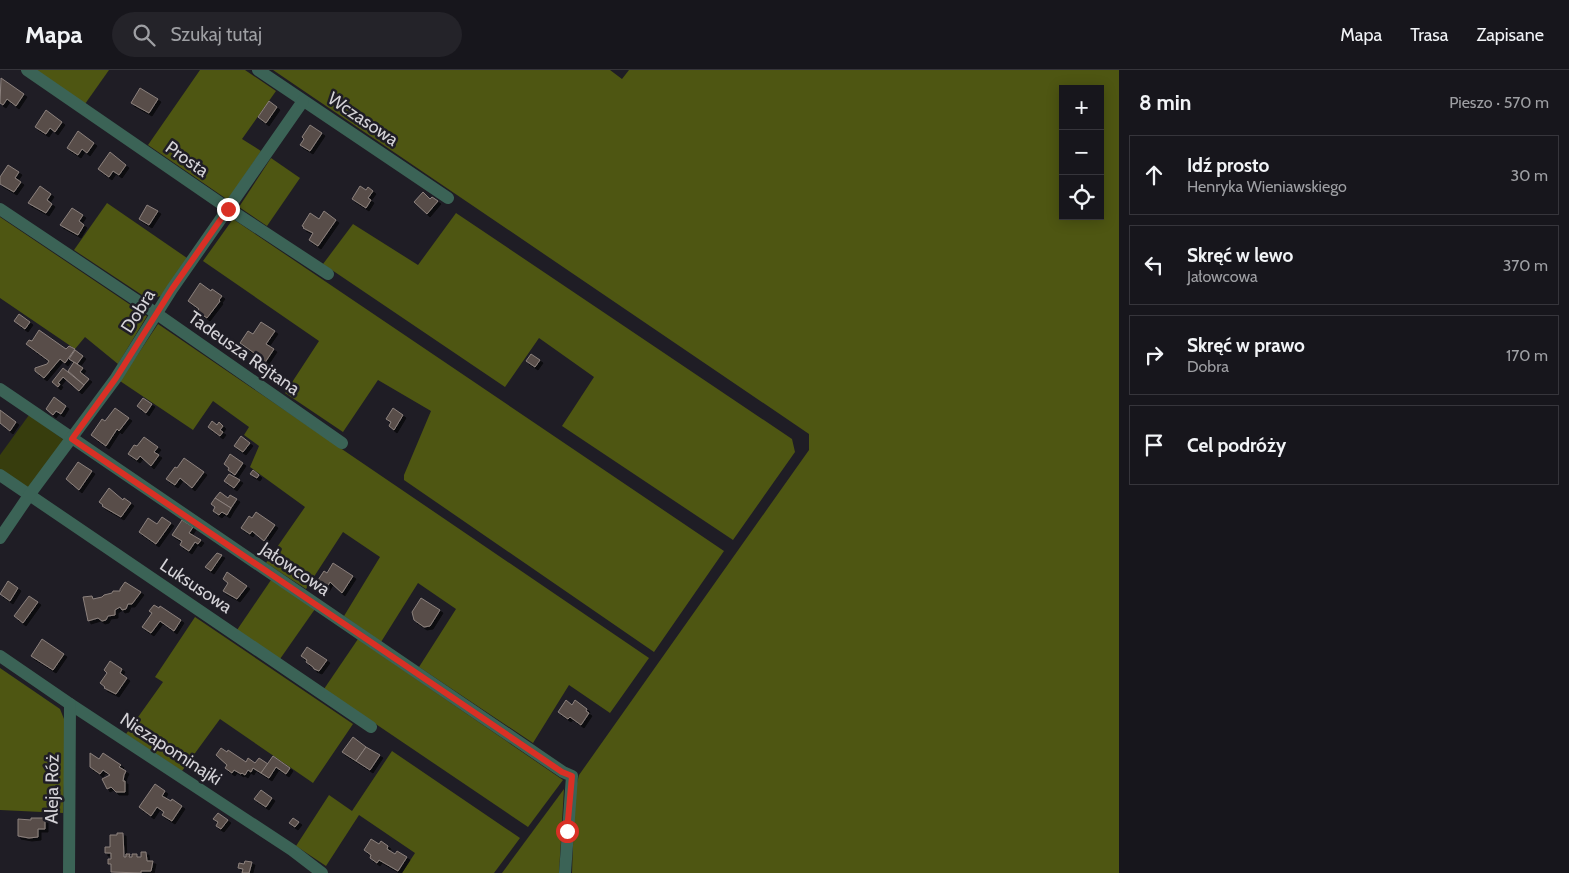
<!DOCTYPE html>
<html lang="pl">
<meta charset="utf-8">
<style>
body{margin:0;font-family:Cabin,sans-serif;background:#242329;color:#f1f3f6}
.controls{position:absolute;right:15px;top:15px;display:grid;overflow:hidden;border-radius:0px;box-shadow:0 2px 12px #0003}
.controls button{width:45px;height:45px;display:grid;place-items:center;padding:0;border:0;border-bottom:1px solid #36353b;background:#17161c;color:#f1f3f6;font:25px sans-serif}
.stop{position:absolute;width:15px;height:15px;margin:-11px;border:4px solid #d93025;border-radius:50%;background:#fff}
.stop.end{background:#d93025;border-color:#fff;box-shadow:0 1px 5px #0008}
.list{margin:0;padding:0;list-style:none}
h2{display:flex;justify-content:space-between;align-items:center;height:65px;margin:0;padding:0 20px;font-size:21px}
h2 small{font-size:16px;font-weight:400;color:#9e9fa3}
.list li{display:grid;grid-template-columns:32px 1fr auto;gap:15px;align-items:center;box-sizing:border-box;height:80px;margin:0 10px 10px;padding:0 10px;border:1px solid #36353b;border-radius:0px}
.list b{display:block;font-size:19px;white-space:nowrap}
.list p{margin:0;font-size:16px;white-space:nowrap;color:#9e9fa3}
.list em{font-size:16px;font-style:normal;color:#9e9fa3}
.icon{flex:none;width:28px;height:28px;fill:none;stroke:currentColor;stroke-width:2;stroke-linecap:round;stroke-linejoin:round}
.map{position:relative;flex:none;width:1119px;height:803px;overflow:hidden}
header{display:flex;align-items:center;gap:30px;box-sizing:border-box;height:70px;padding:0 25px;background:#17161c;border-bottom:1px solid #36353b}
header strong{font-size:24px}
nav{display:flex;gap:28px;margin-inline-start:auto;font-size:18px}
.search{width:350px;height:45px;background:#242329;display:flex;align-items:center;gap:12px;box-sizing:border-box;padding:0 18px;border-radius:28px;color:#9e9fa3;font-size:19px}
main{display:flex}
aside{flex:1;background:#17161c}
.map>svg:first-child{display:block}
</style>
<header>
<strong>Mapa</strong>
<div class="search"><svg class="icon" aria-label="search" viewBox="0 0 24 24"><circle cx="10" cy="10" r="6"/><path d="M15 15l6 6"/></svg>Szukaj tutaj</div>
<nav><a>Mapa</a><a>Trasa</a><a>Zapisane</a></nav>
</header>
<main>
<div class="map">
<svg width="1119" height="803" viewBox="0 0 1119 803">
<defs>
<filter id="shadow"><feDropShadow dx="3" dy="3" stdDeviation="0" flood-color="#0009"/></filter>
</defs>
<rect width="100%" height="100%" fill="#1f1d25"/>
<polygon fill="#373d0d" points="29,345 64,370 29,419 0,399 0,385"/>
<g fill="#4e5612" fill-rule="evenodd">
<polygon points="36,0 109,0 85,34"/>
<polygon points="200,0 245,0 276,21 242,69 261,81 228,130 148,75"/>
<path d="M273,0H610L622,9L629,0H1119V803H572L575,721L579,705L809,380V364ZM1063,19H1100V146H1063Z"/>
<polygon points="271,88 300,108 267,156 239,137"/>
<polygon points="107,133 187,188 161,226 148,229 74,180"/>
<polygon points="456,143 792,369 795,382 733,470 562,356 594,307 539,268 505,317 323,194 353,154 418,195"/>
<polygon points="0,147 147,246 118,294 85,267 75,279 0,228"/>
<polygon points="233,149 724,481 654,582 404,410 404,405 431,341 378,310 343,362 285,323 319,271 203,191"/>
<polygon points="158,254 649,588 610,643 569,615 533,673 419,597 456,539 418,513 381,572 344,546 380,487 343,462 306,519 266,493 305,437 250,397 259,376 244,365 249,357 213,331 193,360 120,311"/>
<polygon points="271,510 315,539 280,589 237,560"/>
<polygon points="195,547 353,654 313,713 220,649 182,701 126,664 163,612 155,607"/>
<polygon points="358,569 563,710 528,757 324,619"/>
<polygon points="0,598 60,639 66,654 63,743 0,740"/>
<polygon points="392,681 520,768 494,803 402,803 415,783 359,745 326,796 296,776 329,725 352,741"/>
<polygon points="564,719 559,803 502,803"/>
</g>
<g fill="#584e4a" stroke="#8c817d" filter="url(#shadow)">
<polygon points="1,8 24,24 16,36 7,29 3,35 0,33"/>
<polygon points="140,18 158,29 149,43 131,33"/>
<polygon points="269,31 277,37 266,53 258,47"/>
<polygon points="46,40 62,52 55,62 50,58 46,64 35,57"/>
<polygon points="310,55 322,63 310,81 300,75 304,69 302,67"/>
<polygon points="78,61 94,73 87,83 82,79 78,85 67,78"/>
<polygon points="110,82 126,95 119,105 113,101 109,107 98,99"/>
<polygon points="8,95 19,102 15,108 21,112 14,122 0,114 0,107"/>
<polygon points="40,116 51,124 47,130 52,134 46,143 28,133"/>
<polygon points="360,116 366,120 368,117 373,121 368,128 371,130 366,138 352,129"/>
<polygon points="423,122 430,129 432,127 438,131 427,144 414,132"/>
<polygon points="147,135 158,141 149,155 139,149"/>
<polygon points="72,138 83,145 79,151 84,155 78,165 60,155"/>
<polygon points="324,141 336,150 318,176 309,170 313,163 303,158 304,157 302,156 310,143 319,149"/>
<polygon points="200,213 211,221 212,219 222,226 219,230 220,231 207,248 197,241 199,239 188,231"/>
<polygon points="19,244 30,252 25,259 14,251"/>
<polygon points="261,252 275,261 266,274 274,279 264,294 255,288 257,285 240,273 248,261 253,264"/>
<polygon points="39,260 66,279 69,276 75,279 65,293 60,289 44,308 35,301 35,298 47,294 49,291 26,274 29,270 32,271"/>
<polygon points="75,280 83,286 77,294 69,289"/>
<polygon points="531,284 540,290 535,297 526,291"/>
<polygon points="74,292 83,298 80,302 89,309 84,315 68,301"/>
<polygon points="63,298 84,315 79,321 63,307 58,313 60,314 58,317 52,312"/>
<polygon points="54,327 66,336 61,344 56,341 53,345 46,339"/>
<polygon points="143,328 152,334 146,343 137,336"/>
<polygon points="115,338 129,348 119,361 117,359 106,376 91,365 102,349 105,351"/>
<polygon points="393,338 403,345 394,360 389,356 391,352 386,349"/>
<polygon points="0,340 16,352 10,361 0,353"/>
<polygon points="212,351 217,355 219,352 223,356 220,360 223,362 220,366 208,357"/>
<polygon points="241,366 250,373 243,382 234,376"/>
<polygon points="144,367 158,377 154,382 159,385 151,396 140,386 137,390 128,384 134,375 137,376"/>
<polygon points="230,384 243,393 235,405 228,400 229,398 224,394"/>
<polygon points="184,388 204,402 192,418 180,408 175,415 166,409 175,397 177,398"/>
<polygon points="78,392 92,401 79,420 66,409"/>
<polygon points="253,400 259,405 257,408 250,404"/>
<polygon points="229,404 240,410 234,418 224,411"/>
<polygon points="109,418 123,430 124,428 131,433 121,447 102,436 103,435 99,432"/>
<polygon points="220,422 228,428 230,425 237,429 231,438 215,428"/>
<polygon points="215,428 231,438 227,445 222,442 219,445 213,441 215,437 211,434"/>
<polygon points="256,442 275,455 264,471 252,461 250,464 241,458 249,446 252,448"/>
<polygon points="162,447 171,453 156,474 139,462 148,448 157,454"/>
<polygon points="182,450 193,457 189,463 201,470 198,474 195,472 189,481 180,475 182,471 172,465"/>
<polygon points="217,483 222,485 211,501 205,497"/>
<polygon points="333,493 353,506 342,523 330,512 326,519 316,513 324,501 327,503"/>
<polygon points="227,502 247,516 237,529 223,521 228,513 223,509"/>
<polygon points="8,511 18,518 10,531 0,524"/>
<polygon points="125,512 141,522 132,534 128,534 126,539 122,540 120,537 115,540 115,545 108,546 106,550 102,551 98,548 88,551 83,527 92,526 93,529 102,527 104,525 112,523 113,521 120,521 120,519"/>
<polygon points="29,526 38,532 23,553 14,546"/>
<polygon points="421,528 440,540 430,556 424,557 414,550 412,542"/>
<polygon points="154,535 159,538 160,536 181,550 174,561 160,551 151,563 142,557 152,543 149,541"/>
<polygon points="42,569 64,584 53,600 31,586"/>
<polygon points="307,577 327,590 319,601 314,599 313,597 306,592 307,590 301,586"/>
<polygon points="110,591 122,599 120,603 127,608 116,624 104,618 105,617 100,613 107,603 104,600"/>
<polygon points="566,630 572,635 575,630 587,639 586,641 589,643 581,655 570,647 568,649 558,642"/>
<polygon points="353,667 366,677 356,691 342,682"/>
<polygon points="366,677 380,685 370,700 356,691"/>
<polygon points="221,678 227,682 228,680 246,692 248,688 255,693 259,688 268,694 261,703 253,698 251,702 248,700 245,705 242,703 241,704 234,700 232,703 225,698 227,695 216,685"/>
<polygon points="90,683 99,689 103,683 121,695 119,697 126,701 124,705 123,711 125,711 125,722 116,722 111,717 107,719 102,709 110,705 103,700 100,704 90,697"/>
<polygon points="273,686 290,698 286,704 276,697 269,708 261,703"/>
<polygon points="155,714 165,721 162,726 171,731 172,729 182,736 172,751 162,745 164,742 157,737 151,746 139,737"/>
<polygon points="261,720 272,728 266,737 254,729"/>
<polygon points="218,743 228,750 221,759 216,756 218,752 213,749"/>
<polygon points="31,748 45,748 45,759 38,759 38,767 29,768 18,766 18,749 31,750"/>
<polygon points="293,748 299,752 295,757 289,753"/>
<polygon points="117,763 123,763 124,787 126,787 126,784 130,784 129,787 132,787 132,784 137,784 137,787 141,787 141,782 146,782 147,791 153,791 151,801 141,801 141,803 111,802 111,794 108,794 108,789 111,789 111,783 105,783 105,777 110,777 110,765 117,765"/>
<polygon points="371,769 379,774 381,771 388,776 387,779 395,784 397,781 407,787 398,801 379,790 377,793 370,788 371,785 364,780"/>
<polygon points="245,791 252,792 249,803 242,803 243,799 238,798 239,793 244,794"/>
</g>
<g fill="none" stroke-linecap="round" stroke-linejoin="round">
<g stroke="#3b6356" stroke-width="12">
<polyline points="27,0 229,139 328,204"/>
<polyline points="258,0 448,128"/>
<polyline points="0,139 157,244 342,373"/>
<polyline points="0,319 563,702 572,706 565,803"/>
<polyline points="0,405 371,657"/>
<polyline points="0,468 30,424 116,308 172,219 303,31"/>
<polyline points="0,586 70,634 292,780 322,803"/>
<polyline points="69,803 70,634"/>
</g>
</g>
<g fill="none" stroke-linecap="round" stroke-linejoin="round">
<polyline stroke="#d93025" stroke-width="6" points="228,139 172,219 116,308 72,369 562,702 572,706 567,761"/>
</g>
<g text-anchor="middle" stroke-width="5" stroke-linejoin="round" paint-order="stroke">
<g font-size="18" fill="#d4d2d7" stroke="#1f1d25">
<text transform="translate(363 49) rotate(34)" y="6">Wczasowa</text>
<text transform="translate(187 89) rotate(35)" y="6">Prosta</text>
<text transform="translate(138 241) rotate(-58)" y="6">Dobra</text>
<text transform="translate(244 283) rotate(35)" y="6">Tadeusza Rejtana</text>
<text transform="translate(295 499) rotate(34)" y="6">Jałowcowa</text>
<text transform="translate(196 516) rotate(34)" y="6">Luksusowa</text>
<text transform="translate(171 679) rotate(33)" y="6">Niezapominajki</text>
<text transform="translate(52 719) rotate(-89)" y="6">Aleja Róż</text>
</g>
</g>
</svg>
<div class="controls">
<button>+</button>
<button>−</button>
<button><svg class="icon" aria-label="locate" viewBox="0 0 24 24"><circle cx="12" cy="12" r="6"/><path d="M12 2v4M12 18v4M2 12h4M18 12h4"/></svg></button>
</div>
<div class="stop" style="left:567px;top:761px"></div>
<div class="stop end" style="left:228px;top:139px"></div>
</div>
<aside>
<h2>8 min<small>Pieszo · 570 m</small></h2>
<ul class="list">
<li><svg class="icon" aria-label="ahead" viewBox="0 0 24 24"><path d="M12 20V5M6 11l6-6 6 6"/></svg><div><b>Idź prosto</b><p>Henryka Wieniawskiego</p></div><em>30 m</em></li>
<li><svg class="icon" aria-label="left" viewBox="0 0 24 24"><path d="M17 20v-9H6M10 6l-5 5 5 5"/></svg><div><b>Skręć w lewo</b><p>Jałowcowa</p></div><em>370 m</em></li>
<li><svg class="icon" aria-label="right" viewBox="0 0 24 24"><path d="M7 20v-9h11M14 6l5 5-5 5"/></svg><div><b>Skręć w prawo</b><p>Dobra</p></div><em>170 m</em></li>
<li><svg class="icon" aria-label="arrive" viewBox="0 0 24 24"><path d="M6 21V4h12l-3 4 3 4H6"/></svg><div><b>Cel podróży</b></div></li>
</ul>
</aside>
</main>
